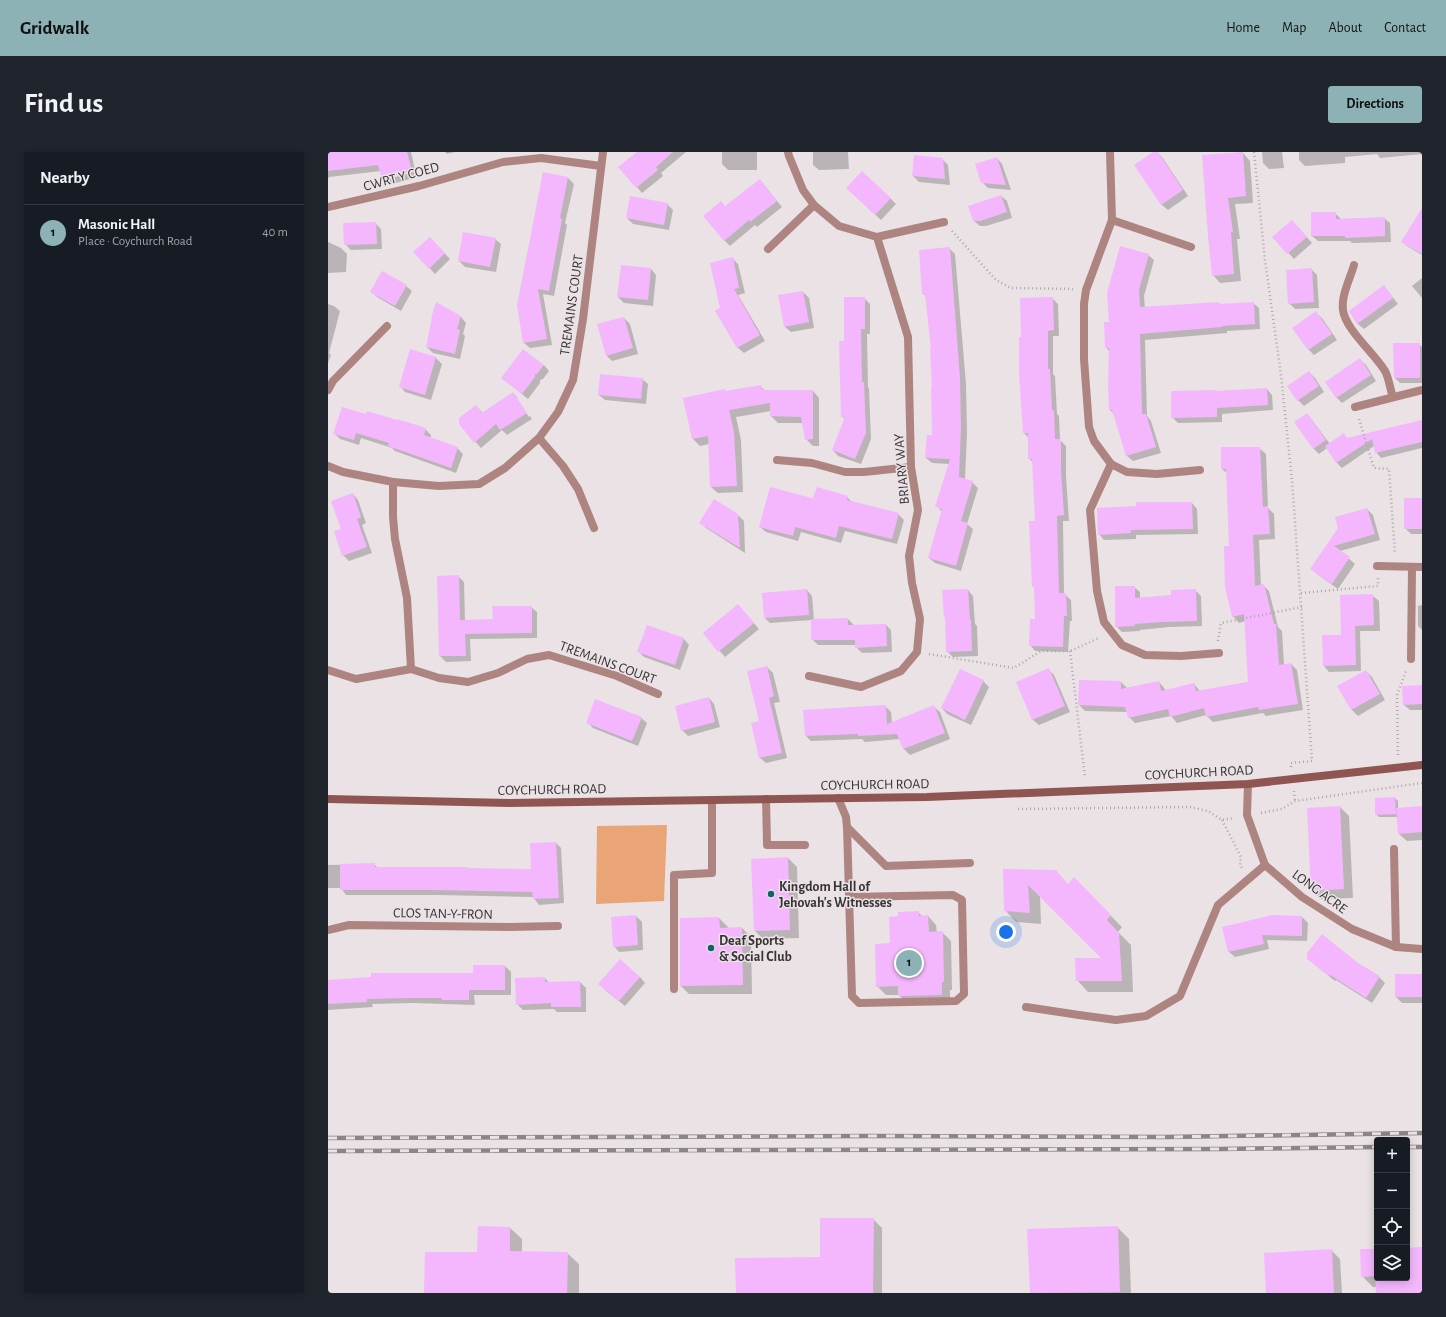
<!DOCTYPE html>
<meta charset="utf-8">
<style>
body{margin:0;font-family:"Alegreya Sans",sans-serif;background:#20242c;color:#f1f3f6}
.controls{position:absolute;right:12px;bottom:12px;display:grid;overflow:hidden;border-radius:4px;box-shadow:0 2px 10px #0003}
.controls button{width:36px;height:36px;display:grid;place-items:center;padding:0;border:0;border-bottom:1px solid #363941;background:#171b24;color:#f1f3f6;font:20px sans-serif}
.you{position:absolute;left:678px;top:780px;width:14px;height:14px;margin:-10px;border:3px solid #fff;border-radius:50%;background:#1a73e8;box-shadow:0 0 0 6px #1a73e833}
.badge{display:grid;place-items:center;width:26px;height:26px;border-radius:50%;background:#8db2b5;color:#111;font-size:13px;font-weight:700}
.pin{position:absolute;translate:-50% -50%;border:2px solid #fff;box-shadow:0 1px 4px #0006}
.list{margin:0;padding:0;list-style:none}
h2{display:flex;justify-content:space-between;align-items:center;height:52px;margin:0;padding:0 16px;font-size:17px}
h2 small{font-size:13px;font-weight:400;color:#9ea1a6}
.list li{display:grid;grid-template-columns:26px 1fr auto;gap:12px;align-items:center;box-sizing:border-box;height:56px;padding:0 16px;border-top:1px solid #363941}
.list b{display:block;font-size:15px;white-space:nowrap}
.list p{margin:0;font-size:13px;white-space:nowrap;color:#9ea1a6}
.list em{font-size:13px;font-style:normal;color:#9ea1a6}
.icon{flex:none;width:22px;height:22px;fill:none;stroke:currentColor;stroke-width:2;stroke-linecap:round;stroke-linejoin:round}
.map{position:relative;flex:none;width:1094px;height:1141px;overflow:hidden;border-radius:4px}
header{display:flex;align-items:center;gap:24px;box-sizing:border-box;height:56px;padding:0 20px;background:#8db2b5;color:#111}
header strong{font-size:19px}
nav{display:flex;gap:22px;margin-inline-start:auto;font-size:14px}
.intro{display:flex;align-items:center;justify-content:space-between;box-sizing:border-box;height:96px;padding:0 24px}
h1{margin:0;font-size:28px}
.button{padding:10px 18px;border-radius:4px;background:#8db2b5;color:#111;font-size:14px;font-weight:700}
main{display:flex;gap:24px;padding:0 24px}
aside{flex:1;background:#171b24;border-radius:4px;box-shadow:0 2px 10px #0003}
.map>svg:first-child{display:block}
</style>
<header>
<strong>Gridwalk</strong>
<nav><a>Home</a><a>Map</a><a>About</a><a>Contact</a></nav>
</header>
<div class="intro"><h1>Find us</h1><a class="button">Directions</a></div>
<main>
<aside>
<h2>Nearby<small></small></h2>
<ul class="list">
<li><span class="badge">1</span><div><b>Masonic Hall</b><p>Place · Coychurch Road</p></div><em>40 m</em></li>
</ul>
</aside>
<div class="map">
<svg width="1094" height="1141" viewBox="0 0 1094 1141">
<rect width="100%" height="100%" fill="#eae2e5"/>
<polygon fill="#eaa577" points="339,673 336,749 268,752 269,674"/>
<g fill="#0003">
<polygon points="0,0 83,0 87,18 57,26 57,28 88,19 89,25 61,33 55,27 53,19 1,25 0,27"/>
<polygon points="117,0 127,0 119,2"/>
<polygon points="310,0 358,0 333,21 335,24 314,41 292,15"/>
<polygon points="394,0 429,0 429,18 400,18 394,12"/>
<polygon points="485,0 520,0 521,17 491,18 485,13"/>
<polygon points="827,0 829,0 834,5 860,44 840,58 834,53 807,13"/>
<polygon points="934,0 954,0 956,16 941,17 935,11"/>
<polygon points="971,0 1094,0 1094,2 1052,6 1049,2 1017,5 1017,11 977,14 971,8"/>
<polygon points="915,1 922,9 925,51 907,52 912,87 909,87 913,129 892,131 885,123 881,84"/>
<polygon points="669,6 674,12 683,38 660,36 654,30"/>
<polygon points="614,7 620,13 622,33 591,30 585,24"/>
<polygon points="215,21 240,26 246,32 237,71 239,73 226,144 215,142 224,193 202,196 196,191"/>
<polygon points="432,28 454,55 429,75 427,73 402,94 396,88 397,55"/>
<polygon points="525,42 562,46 568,52 553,68"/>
<polygon points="673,44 679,49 684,66 658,74 652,74 646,69"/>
<polygon points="339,52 345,58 341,78 305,72 299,66"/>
<polygon points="1007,61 1013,67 1056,66 1062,71 1063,90 1024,91 1022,89 990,89 984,84"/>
<polygon points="1094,65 1094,103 1079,94 1075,90"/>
<polygon points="47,71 53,77 54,97 23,98 17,92"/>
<polygon points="970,75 984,91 966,107 946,85"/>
<polygon points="102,86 122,107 107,122 87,100"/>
<polygon points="167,87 173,92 168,120 137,115 131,109"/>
<polygon points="0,90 13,96 19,102 18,120 0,121"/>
<polygon points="621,96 627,102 638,232 639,281 637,328 644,330 650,336 639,372 645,377 633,419 607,411 601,406 614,360 609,354 622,312 604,311 598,306 606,284 604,198 598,144 595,142"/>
<polygon points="820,103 826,108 816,144 817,156 891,151 893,153 925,151 931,156 932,177 899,179 899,181 817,188 819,264 823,269 833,301 805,309 799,304 786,262 782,258 781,199 778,195 782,171"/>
<polygon points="404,106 410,112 417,141 410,143 437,189 416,201 410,196 389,159 393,156"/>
<polygon points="323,117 328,123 325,154 296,151 290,145"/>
<polygon points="983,117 989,123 991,156 967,157 961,151"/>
<polygon points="1094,126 1094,146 1084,134"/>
<polygon points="78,134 84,139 73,159 49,145 43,139"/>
<polygon points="1056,134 1070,152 1036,177 1030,172 1022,159"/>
<polygon points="475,140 481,146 486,176 463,180 457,175"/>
<polygon points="536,146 542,152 542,182 539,182 540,235 541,237 543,287 533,312 510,304 505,298 517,267 514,264 517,190"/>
<polygon points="724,146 730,152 731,184 725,184 725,222 727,224 729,262 731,264 732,288 738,294 738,324 741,369 735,369 736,442 743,448 744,469 742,469 740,500 707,499 702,493 708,468 708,370 705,311 701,306 701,286 696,281 694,186"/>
<polygon points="0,152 6,154 12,159 1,201 3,203 0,211"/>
<polygon points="988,161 994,166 1009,188 986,203 981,198 966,176"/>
<polygon points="133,165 138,171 135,182 137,184 132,207 105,201 99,195 105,167"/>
<polygon points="296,166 302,172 310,202 284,209 278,203"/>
<polygon points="1091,192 1094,195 1094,231 1072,231 1066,225"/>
<polygon points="83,198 108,206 114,212 103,248 77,240 72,234"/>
<polygon points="1032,208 1038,213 1048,229 1014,251 1009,246 998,230"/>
<polygon points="216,213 221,219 215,227 212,228 212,231 200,247 174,226"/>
<polygon points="981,220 987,226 996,240 976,254 970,248"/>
<polygon points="314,227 320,232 318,252 277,248 271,243"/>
<polygon points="432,234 437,239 485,239 491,246 491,294 485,294 478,287 475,271 450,271 443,264 443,259 408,265 413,288 415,340 390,341 383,335 381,292 372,294 365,287 397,239 398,240"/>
<polygon points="939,237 944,243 945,258 894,262 894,270 850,271 844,265 888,239 889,240"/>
<polygon points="185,241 190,246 188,246 201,265 202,264 204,267 179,283 174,278 153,296 132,272 148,254 155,261"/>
<polygon points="979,262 984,268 1002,292 1016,283 1020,287 1094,269 1094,296 1053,306 1048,300 1046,294 1014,316 1009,311 999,296 991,302 985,296"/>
<polygon points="39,263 97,277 103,283 102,287 129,296 135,302 128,321 67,299 64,296 33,286 31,293 12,287 7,282"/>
<polygon points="931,296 938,302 940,356 946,362 947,387 931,388 933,434 935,433 941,439 950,475 954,479 956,513 963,512 969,518 975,558 938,564 935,561 885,570 878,563 849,571 843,564 807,571 801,565 800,560 757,559 751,553 793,530 799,536 831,530 837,537 838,539 866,532 872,539 921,530 918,469 911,471 905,464 899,321 894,317"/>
<polygon points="25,342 30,348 38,371 34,373 44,401 21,409 15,403 14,377"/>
<polygon points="519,345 524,350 570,362 576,368 569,392 517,379 513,391 473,380 470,389 438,380 432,375 484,347 485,348"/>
<polygon points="1094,347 1094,382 1083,382 1077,376"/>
<polygon points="864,351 869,357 870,382 808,383 808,387 776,388 771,382"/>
<polygon points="1039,357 1045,363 1052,388 1012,399 1027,412 1010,437 989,422 984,417"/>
<polygon points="410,363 416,369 417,401 378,376 372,370"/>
<polygon points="130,424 136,430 137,469 166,468 203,455 209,460 209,486 142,487 143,509 118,510 112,504"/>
<polygon points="806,435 812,440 812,446 844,444 867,438 873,444 874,474 841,475 812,478 812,479 794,480 788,474"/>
<polygon points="479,438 484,444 486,468 520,467 526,473 558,473 563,478 564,500 534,501 528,495 528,493 490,493 484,487 484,468 442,471 437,466"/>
<polygon points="640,438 645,444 647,472 649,474 650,504 625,505 619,499"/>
<polygon points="1045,444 1051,449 1052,479 1032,479 1033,519 1001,520 996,514 995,484 1014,484"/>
<polygon points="1094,453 1094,478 1090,474 1090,454"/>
<polygon points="415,459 431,477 397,505 376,481"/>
<polygon points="320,474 356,487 361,493 352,518 316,505 310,499"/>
<polygon points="439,515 445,521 452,550 446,551 459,606 438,611 432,606 432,570"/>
<polygon points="720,517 726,523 742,560 711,573 705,568 689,531"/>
<polygon points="1038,519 1044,525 1057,548 1030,564 1024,558 1011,535"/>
<polygon points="655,529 661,535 643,573 619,562 614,556"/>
<polygon points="1094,534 1094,558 1082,558 1076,553"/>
<polygon points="381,546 386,552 392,575 360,584 354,578"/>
<polygon points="557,554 563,560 564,571 606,555 612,560 622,587 582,603 576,597 572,587 537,590 534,587 483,589 478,584"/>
<polygon points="313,566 319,571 310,594 265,576 259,570"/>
<polygon points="1067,646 1070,649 1070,657 1094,655 1094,688 1079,689 1071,682 1070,665 1051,665 1048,662"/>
<polygon points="1012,655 1021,664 1025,746 992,747 984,738"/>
<polygon points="228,691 233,696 236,751 211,753 205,745 108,743 18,743 13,736 0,736 0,713 46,712 50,716 139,716 141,717 204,718"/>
<polygon points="460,706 469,715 471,786 435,787 427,779"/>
<polygon points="676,718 741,733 746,727 794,775 790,780 803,793 805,840 760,840 749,828 776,807 712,743 713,772 688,770 677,758"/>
<polygon points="590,760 594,764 600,764 608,773 609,781 614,780 623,789 624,838 622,838 622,851 580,853 571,843 558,843 549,834 563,792"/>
<polygon points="308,764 314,770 315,798 291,800 286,794"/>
<polygon points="974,765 980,771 979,789 939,788 941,797 907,805 901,800 895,775"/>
<polygon points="391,766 400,775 400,776 414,776 423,785 424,842 361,842 352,833"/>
<polygon points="986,812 1030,812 1051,825 1057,831 1044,851 1008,828 1007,829"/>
<polygon points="177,814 183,820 183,843 146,843 147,853 85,851 44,852 45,855 0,858 0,829 146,822"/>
<polygon points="1094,823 1094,851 1074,851 1068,845"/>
<polygon points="312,825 317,831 297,854 277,838"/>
<polygon points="217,826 221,831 252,830 258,836 258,860 229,860 226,857 195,858 189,852"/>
<polygon points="545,1067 554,1076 554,1141 409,1141 493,1106"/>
<polygon points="789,1075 801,1087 803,1141 703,1141 700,1078"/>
<polygon points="182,1076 194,1087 194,1100 239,1101 251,1112 251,1141 97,1141 150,1101"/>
<polygon points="1079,1096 1094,1096 1094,1141 1049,1141 1049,1135 1045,1135 1034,1124 1049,1098 1049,1126 1079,1126"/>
<polygon points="1003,1098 1012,1107 1014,1141 939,1141"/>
</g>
<g fill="#f4b7fd">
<polygon points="0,0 79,0 84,19 54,28 50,13 0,19"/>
<polygon points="309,0 345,0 328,15 330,18 308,36 290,15"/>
<polygon points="825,0 830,0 855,38 833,53 806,13"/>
<polygon points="915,0 918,44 900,46 905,80 903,80 906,122 884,124 880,84 874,3"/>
<polygon points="586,3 615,6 617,27 584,24"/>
<polygon points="669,5 678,33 653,31 647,12"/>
<polygon points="534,19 563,46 547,63 518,36"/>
<polygon points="215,20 240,25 232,66 234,67 221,139 210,137 219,187 195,191 189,153"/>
<polygon points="432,27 449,49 422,70 421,68 396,89 375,64 393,49 397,54"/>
<polygon points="673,43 679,60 652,69 645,69 640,54"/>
<polygon points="302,44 340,51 336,73 298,66"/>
<polygon points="1094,56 1094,102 1073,90"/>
<polygon points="983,60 1008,60 1008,67 1057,65 1057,84 1017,86 1017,84 983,84"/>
<polygon points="964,68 979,85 959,102 944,85"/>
<polygon points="48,70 49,92 16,93 15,71"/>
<polygon points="135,80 168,86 162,115 130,109"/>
<polygon points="102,85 117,101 101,117 85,100"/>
<polygon points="792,94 821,102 811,138 812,155 891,150 891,152 926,150 927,172 894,174 894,175 812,182 814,262 818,262 828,295 798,304 784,258 781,258 780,234 781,196 777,196 776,170 781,170 779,141"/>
<polygon points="622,95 632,226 633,275 631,325 645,329 633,369 640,371 628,414 600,406 614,357 607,355 622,307 597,306 599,283 604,283 603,235 604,235 602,197 603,197 597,142 594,142 591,98"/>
<polygon points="405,105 411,136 406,137 432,183 409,196 387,159 392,156 382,111"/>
<polygon points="293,113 323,116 320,148 289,145"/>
<polygon points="984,116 986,150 960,152 958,118"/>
<polygon points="54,119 79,133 67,154 42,140"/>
<polygon points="1056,133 1065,146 1029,172 1021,159"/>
<polygon points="475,139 481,170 456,175 450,143"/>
<polygon points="516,145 537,145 537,177 533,177 534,230 536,230 538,281 527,307 504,298 517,265 513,265 511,189 516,189"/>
<polygon points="725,145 726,178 720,179 720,217 722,217 724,258 726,258 727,287 733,287 733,317 736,363 729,364 731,441 738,441 739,464 736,464 735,495 701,494 702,467 707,467 706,435 704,435 701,369 707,369 704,307 700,307 700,281 695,281 691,223 691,185 693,185 692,146"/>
<polygon points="108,150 133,164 129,177 132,178 127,202 98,195 104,166 103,166"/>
<polygon points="988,159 1004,182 980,198 964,176"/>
<polygon points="296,165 305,196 278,204 269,172"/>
<polygon points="1065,191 1092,191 1092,226 1066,226"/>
<polygon points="82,197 108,205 97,243 71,235"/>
<polygon points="195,197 216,213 209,222 207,222 207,225 194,242 173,226"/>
<polygon points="1032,206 1043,223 1008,246 997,230"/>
<polygon points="981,219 991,234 969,249 959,234"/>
<polygon points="272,222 315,226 313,247 270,243"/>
<polygon points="433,233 434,238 485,238 485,287 477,288 473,265 442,264 442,251 401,258 406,280 409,334 382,335 380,284 364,287 355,246 397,237 397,239"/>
<polygon points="939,236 940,253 889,256 889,265 843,266 843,239 888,238 888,239"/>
<polygon points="185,240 199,261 172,278 168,272 146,291 131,272 131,266 148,253 154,261"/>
<polygon points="14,255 38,262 39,259 69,268 69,267 98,276 96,283 130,295 123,316 60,294 61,291 28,281 26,288 5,282"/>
<polygon points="979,261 998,288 985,297 966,270"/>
<polygon points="1094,268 1094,290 1047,301 1044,287 1008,311 997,294 1016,281 1019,286"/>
<polygon points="893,295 932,295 935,355 940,354 942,382 925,383 927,434 936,432 946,472 948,472 951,513 963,511 970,552 931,558 930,555 878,565 876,556 842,565 840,557 800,566 797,555 750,553 751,528 793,529 793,537 831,529 833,539 866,531 868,539 920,530 916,462 904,465 897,435 896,394 901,394 898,317 893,317"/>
<polygon points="442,335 484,346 484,348 489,335 520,344 519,348 571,361 564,387 511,374 508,386 467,375 465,384 431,375"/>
<polygon points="25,341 33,365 29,367 39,395 14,404 6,379 13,377 3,349"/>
<rect x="1076" y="346" width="18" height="31"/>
<polygon points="386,347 410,362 412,396 371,371"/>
<polygon points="808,350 864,350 865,377 803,378 803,381 770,383 769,356 808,354"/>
<polygon points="1039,356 1047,382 1006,394 1022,405 1004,432 982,417 1010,376 1007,365"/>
<polygon points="131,423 132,468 165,467 164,454 204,454 204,481 137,482 138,504 111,504 109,424"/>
<polygon points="787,434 807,434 807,446 843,443 843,438 868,437 869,469 835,470 807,472 807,474 787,475"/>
<polygon points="479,437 481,463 436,466 434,441"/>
<polygon points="640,437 642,468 643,468 644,499 618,500 617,465 616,465 614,438"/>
<polygon points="1045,442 1046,473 1027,474 1028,513 995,514 994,483 1013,483 1012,443"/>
<polygon points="410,452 426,471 390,500 375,481"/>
<polygon points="520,466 520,473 558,472 559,494 527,496 527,488 483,488 483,467"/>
<polygon points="319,473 356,486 347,513 309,500"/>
<polygon points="439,514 446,544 441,546 454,601 431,606 423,571 431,569 419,519"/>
<polygon points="721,516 737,554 704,568 688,530"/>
<polygon points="632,517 656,528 637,568 613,556"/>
<polygon points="1038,518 1052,542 1023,558 1009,534"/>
<polygon points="1094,533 1094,552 1075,553 1074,534"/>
<polygon points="381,545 387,570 353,579 347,554"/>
<polygon points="267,547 314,565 304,589 258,571"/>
<polygon points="558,553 559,572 606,553 617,581 575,597 569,582 530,584 530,582 477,584 475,558"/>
<polygon points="1067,645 1068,662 1047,663 1047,646"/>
<polygon points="1012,654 1016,737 983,739 979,656"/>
<polygon points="1094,654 1094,680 1070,682 1068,656"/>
<polygon points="228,690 231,746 205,747 204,740 102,738 12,738 12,712 47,711 47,715 140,715 139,716 203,717 202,691"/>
<polygon points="460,705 462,778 426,779 423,707"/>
<polygon points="675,717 728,718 740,732 746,725 783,763 779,768 791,781 794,829 748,829 747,806 773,806 700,733 702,761 676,759"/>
<polygon points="591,759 591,764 600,763 601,780 615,779 616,830 614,830 614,843 570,844 570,834 548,835 547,792 562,791 561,765 570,764 570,760"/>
<polygon points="308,763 310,793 285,795 283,765"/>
<polygon points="944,763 974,764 974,784 934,783 936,792 900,800 894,775"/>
<polygon points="391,765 392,776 414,775 415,833 352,834 352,766"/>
<polygon points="994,782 1030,811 1052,824 1038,846 1002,823 1001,824 979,807 979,801"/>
<polygon points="292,807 312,825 291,849 270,832"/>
<polygon points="145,813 177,813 177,838 141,838 141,848 114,848 114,846 79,846 39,847 39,850 0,852 0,828 43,825 43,821 145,821"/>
<rect x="1067" y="822" width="27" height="23"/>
<polygon points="217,825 217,830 252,829 253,855 223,855 223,851 188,853 187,826"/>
<polygon points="492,1066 546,1066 545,1141 408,1141 407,1106 492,1105"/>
<polygon points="150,1074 182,1075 182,1099 240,1100 239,1141 96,1141 97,1100 149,1100"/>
<polygon points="790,1074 792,1140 702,1141 699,1077"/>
<polygon points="1094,1095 1094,1141 1048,1141 1047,1126 1079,1126 1079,1096"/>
<polygon points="1004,1097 1006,1141 938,1141 936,1101"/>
<polygon points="1032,1097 1049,1097 1049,1124 1033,1125"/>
</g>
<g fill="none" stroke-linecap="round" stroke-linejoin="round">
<g stroke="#aea8aa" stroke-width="2.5" stroke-dasharray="1 3" stroke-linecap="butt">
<polyline points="926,0 937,108 953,223 964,328 984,609 963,611 963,615"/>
<polyline points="624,79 668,128 683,136 745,137"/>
<polyline points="1031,267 1046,316 1061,317 1067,402"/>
<polyline points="973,441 1050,434 1050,426"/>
<polyline points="890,489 893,471 974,455"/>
<polyline points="742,499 757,625"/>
<polyline points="601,502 686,516 713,499 742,499 771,486"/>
<polyline points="1070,603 1069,543 1078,519"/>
<polyline points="966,639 967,649"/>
<polyline points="690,657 862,655 880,659 894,668 906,666"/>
<polyline points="933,661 954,657 967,649 1094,631"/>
<polyline points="894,668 913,705 912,713 914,716"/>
</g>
<g stroke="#ad8480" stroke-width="8">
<polyline points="510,646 518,665 519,675 524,844 531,851 628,849 636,842 634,748 625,743 521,745"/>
<polyline points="438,647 439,693 477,693"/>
<polyline points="519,675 558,714 642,711"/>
<polyline points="346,837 346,723 384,721 384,648"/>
<polyline points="698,855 751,863"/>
</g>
<g stroke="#ad8480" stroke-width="8">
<polyline points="460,0 461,4 475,38 486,53 511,74 549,85 580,185 583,315 590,358 581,404 584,431 592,467 589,500 573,519 533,535 481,524"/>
<polyline points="782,0 784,68 758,138 756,152 756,207 761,275 766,289 783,312 799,320 829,322 872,318"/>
<polyline points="0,55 91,34 175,10 213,6 273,14"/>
<polyline points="784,68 863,95"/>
<polyline points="549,85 616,70"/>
<polyline points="440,97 486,53"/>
<path d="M1026,113C1022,127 1013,144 1015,158C1017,177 1047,202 1057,219C1061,226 1062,237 1065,245"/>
<polyline points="0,238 5,229 59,174"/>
<polyline points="1027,255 1094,238"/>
<polyline points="211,286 235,314 250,337 266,376"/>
<polyline points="449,308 484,311 517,320 536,320 583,315"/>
<polyline points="783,312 762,358 769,439 776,470 794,493 817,503 853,504 891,501"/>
<polyline points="0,314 15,320 65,330 111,334 151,332 177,316 211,286 230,260 245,228 255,167 275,0"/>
<polyline points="65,330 65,365 67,387 79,446 83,517"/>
<polyline points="1049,414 1094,415"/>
<polyline points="1083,507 1084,415"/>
<polyline points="0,518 28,527 83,517 111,526 140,530 170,521 199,507 221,503 289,524 330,542"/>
<polyline points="920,632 919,663 937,713 974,745 1024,777 1068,795 1094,797"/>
<polyline points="1066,697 1068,795"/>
<polyline points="0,778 21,773 181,775 230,774"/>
<polyline points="751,863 788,868 818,864 852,844 890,753 937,713"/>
</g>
<polyline stroke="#8f5551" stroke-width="8" points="0,647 181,651 599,645 920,632 1094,613"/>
<defs>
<g id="rail">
<polyline points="0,986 540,984 839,985 1094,981"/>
<polyline points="1079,995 1094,995"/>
<polyline points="0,999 894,997 1049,995"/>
</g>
</defs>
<use href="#rail" stroke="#8a8587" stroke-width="4.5"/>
<use href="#rail" stroke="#eae2e5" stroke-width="3" stroke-dasharray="9" stroke-linecap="butt"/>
</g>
<g fill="#126265" stroke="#eae2e5" stroke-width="1.5">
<circle cx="443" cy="742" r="4"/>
<circle cx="383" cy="796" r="4"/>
</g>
<g text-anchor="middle" stroke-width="3" stroke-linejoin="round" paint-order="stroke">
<g font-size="14" fill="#373435" stroke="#eae2e5">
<text transform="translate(73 24) rotate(-15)" y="5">CWRT Y COED</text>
<text transform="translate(243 153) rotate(-82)" y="5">TREMAINS COURT</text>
<text transform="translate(573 317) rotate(-95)" y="5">BRIARY WAY</text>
<text transform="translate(280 510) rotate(20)" y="5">TREMAINS COURT</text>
<text transform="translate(871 620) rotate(-3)" y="5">COYCHURCH ROAD</text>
<text transform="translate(547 632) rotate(-1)" y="5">COYCHURCH ROAD</text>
<text transform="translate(224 637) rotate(-1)" y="5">COYCHURCH ROAD</text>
<text transform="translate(992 739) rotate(36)" y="5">LONG ACRE</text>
<text transform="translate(115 761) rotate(1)" y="5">CLOS TAN-Y-FRON</text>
</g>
<g font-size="14" font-weight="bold" fill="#373435" stroke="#eae2e5" text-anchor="start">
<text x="451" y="739">Kingdom Hall of<tspan x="451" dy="16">Jehovah's Witnesses</tspan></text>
<text x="391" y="793">Deaf Sports<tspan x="391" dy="16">&amp; Social Club</tspan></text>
</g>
</g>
</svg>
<div class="controls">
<button>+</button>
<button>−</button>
<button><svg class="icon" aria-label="locate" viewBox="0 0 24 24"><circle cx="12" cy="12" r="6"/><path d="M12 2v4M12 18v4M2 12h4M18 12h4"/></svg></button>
<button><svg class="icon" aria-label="layers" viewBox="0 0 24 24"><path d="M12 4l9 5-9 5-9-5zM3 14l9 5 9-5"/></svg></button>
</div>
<div class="you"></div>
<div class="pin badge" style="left:581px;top:811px">1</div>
</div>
</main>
